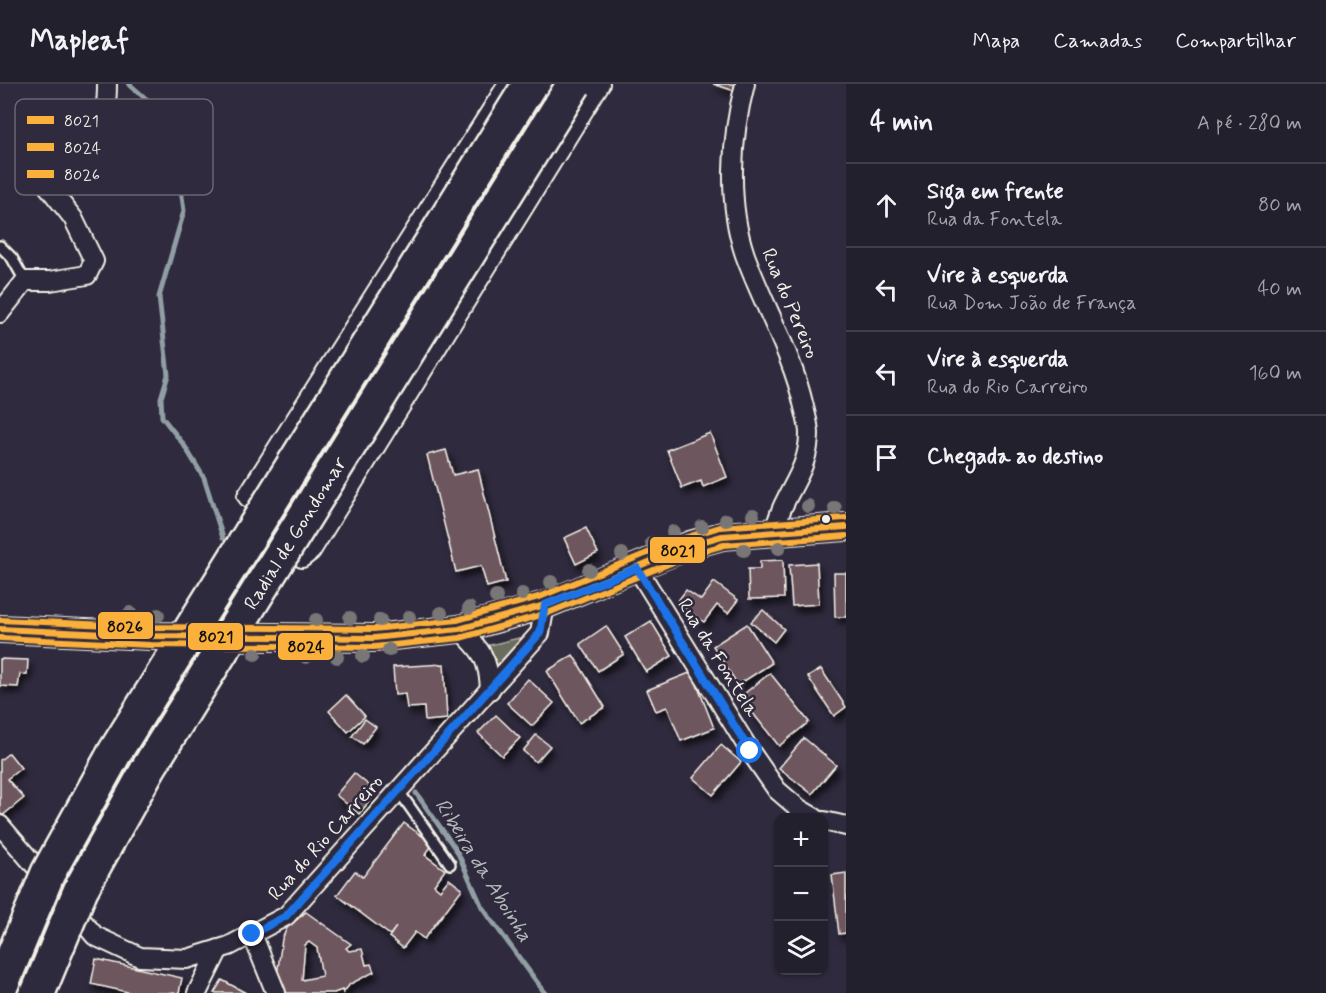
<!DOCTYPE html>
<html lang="pt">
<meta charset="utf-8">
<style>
body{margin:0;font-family:Mynerve,sans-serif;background:#2f2d3a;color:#f1f3f6}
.controls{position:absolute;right:18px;bottom:18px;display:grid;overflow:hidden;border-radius:12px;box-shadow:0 2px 4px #0004}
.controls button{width:54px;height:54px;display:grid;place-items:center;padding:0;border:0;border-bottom:2px solid #403e4a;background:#23202e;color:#f1f3f6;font:30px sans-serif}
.stop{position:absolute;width:18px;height:18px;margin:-14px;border:4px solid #1a73e8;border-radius:50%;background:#fff}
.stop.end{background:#1a73e8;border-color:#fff;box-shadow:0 2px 6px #0008}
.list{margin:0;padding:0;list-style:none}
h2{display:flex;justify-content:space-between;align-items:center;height:78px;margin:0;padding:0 24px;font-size:26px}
h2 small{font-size:20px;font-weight:400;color:#a3a3aa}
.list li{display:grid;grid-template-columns:39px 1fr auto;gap:18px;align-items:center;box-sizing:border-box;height:84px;padding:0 24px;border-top:2px solid #403e4a}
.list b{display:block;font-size:22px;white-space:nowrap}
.list p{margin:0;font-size:20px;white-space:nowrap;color:#a3a3aa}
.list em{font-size:20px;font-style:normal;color:#a3a3aa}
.icon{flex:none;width:33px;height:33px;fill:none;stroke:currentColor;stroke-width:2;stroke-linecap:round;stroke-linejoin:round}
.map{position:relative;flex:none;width:846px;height:909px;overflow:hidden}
header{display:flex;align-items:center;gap:36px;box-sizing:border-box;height:84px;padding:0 30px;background:#23202e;border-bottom:2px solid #403e4a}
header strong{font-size:28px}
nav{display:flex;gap:33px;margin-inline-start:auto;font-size:21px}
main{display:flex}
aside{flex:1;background:#23202e}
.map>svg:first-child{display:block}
</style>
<header>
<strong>Mapleaf</strong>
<nav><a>Mapa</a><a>Camadas</a><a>Compartilhar</a></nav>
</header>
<main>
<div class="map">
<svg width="846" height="909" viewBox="0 0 846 909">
<defs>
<filter id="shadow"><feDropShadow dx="3.5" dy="6" stdDeviation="3" flood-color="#0009"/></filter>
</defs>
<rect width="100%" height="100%" fill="#2f2a3d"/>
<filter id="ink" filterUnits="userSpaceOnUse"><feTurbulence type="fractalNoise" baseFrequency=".0167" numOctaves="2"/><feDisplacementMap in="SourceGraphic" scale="12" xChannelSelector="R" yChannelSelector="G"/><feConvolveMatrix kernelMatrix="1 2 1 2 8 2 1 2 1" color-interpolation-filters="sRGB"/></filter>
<g filter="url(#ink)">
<polygon fill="#6a6c5d" stroke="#afaea2" stroke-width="1.5" points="523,553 496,583 486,562"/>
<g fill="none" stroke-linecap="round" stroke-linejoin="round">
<g stroke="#919fa4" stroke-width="5">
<polyline points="129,0 153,21 173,46 184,127 159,213 168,291 161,314 162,333 184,361 204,394 223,454"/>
<polyline points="416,709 457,767 482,823 545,909"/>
</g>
</g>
<g fill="#6e575f" stroke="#f4f1e8" stroke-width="1.5" fill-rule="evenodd" filter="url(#shadow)">
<polygon points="713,0 738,0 735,7"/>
<polygon points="710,349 727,393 703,403 701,397 682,404 667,366"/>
<polygon points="446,366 453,391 478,385 506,498 487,503 481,482 456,488 427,371"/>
<polygon points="586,444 598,469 576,480 564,454"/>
<polygon points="783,476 784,514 749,515 748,485 760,485 760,477"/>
<polygon points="817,479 819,520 792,522 789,481"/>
<polygon points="834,489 846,489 846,533 835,533"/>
<polygon points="714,498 738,516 728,529 717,521 704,538 677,518 686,506 701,516"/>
<polygon points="763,526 784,545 774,558 751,538"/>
<polygon points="651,537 672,572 646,588 625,553"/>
<polygon points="747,540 772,579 738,601 713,562"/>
<polygon points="606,542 624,570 598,587 580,560"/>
<polygon points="573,571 605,623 579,639 547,587"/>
<polygon points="0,575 28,576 27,591 20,590 18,603 0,602"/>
<polygon points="444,580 447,635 425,637 424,623 407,624 405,610 395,611 393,583"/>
<polygon points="821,585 846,623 834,632 808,593"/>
<polygon points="692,588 714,644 681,657 667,623 656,627 647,606"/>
<polygon points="770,589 809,638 779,662 740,613"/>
<polygon points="528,595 554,619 532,642 507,619"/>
<polygon points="346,611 365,632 348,648 329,627"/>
<polygon points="496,631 520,654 502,672 478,649"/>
<polygon points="365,635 376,643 363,660 352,652"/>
<polygon points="536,651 550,662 536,678 523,667"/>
<polygon points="804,654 836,681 812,710 779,684"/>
<polygon points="721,661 741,678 713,711 693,694"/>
<polygon points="9,669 21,684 7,695 24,714 2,732 0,729 0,676"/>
<polygon points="354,689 377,708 359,730 336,711"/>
<polygon points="404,739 433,760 425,771 445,786 434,801 440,806 449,795 462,805 424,855 415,848 403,864 389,853 396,843 390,851 337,811 355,787 363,793"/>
<polygon points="846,789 846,849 839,850 832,791"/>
<path d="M306,828L351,860L346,864L349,867L362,865L366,881L371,880L374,888L350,900L343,909L342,906L334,909H280L276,899L282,855L287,844ZM309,858L317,864L322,892L302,896L305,861Z"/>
<polygon points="96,875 182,894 179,909 132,909 91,900"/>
<polygon points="222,896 246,909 214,909"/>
</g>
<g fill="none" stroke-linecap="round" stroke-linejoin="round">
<defs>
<g id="service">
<polyline points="0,162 12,174 25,197"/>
<polyline points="398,706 450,780"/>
</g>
<g id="minor">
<polyline points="508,0 247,412 302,474 311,467 600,0"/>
<path d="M745,0C731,53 727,119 745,171C764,223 792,269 804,323C806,332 809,341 809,350C809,390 781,411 775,447"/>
<path d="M0,229L25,197H50L87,191L94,177L73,134L46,100L40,77C60,60 93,46 105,23C107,17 107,7 107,0"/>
<polyline points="637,484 750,667 777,706 798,724 815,734"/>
<path d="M459,545C481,565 489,575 490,606"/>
<polyline points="824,737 846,742"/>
<polyline points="0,741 95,852 140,873 187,875 229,862 286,832 540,549 545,521"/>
<polyline points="252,850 276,909"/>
<polyline points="197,909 219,865"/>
</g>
<polyline id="secondary" points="0,545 150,552 374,554 459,545 545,521 690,461 722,452 846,443"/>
</defs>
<use href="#service" stroke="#f4f1e8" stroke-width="14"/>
<use href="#minor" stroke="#f4f1e8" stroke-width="22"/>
<use href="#secondary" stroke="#f4f1e8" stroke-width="30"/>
<use href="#service" stroke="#2f2a3d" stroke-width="9"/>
<use href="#minor" stroke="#2f2a3d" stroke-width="18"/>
<use href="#secondary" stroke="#2f2a3d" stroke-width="26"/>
<defs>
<g id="motorway-bridge">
<polyline points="0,904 48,789 115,668 530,0"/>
<path id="s1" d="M38,909L81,805L149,683L574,0"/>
</g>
</defs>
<use href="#motorway-bridge" stroke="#f4f1e8" stroke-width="38" stroke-linecap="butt"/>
<use href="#motorway-bridge" stroke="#2f2a3d" stroke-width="33"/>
<defs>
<polyline id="bus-1" points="0,545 150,552 374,554 459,545 545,521 690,461 722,452 846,443"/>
<polyline id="bus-2" points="0,554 150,561 374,563 460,554 548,529 693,470 724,461 846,452"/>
<polyline id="bus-3" points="0,536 150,543 374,545 457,536 542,512 687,453 720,443 845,434"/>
</defs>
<use href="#bus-1" stroke="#2f2a3d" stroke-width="10"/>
<use href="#bus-2" stroke="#2f2a3d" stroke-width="10"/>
<use href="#bus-3" stroke="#2f2a3d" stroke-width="10"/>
<use href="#bus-1" stroke="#fbb03b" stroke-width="6"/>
<use href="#bus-2" stroke="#fbb03b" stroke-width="6"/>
<use href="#bus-3" stroke="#fbb03b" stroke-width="6"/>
</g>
<g fill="#797678">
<circle cx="808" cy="422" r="7"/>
<circle cx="835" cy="424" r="7"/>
<circle cx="753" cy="431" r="7"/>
<circle cx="726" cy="436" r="7"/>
<circle cx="702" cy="443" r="7"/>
<circle cx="673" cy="448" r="7"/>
<circle cx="652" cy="459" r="7"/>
<circle cx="779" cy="464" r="7"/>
<circle cx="744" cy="466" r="7"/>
<circle cx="622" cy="470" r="7"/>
<circle cx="589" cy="486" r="7"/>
<circle cx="551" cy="498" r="7"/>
<circle cx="522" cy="510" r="7"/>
<circle cx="496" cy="513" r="7"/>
<circle cx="469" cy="524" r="7"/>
<circle cx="130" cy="529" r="7"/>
<circle cx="441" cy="529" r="7"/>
<circle cx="158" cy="531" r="7"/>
<circle cx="409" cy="533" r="7"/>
<circle cx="350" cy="534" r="7"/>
<circle cx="316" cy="536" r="7"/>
<circle cx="380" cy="536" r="7"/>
<circle cx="389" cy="566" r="7"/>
<circle cx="255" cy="570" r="7"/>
<circle cx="363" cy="572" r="7"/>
<circle cx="306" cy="573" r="7"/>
<circle cx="337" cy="573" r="7"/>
</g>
</g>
<g fill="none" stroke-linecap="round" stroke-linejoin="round" filter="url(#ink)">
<polyline stroke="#1a73e8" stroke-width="8" points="252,850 286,832 540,549 545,521 637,484 750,667"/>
</g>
<circle fill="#f4f1e8" stroke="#2f2a3d" stroke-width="2" cx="826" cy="435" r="5"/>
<g text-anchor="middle" stroke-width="5" stroke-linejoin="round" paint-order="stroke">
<g font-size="20" fill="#f4f1e8" stroke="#2f2a3d">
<text transform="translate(791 219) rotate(67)" y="7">Rua do Pereiro</text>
<text dy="7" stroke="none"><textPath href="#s1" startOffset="528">Radial de Gondomar</textPath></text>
<text transform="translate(719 573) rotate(58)" y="7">Rua da Fontela</text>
<text transform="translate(325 753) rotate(-48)" y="7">Rua do Rio Carreiro</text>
</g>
<g font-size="21" font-style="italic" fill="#b2babb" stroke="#2f2a3d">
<text transform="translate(484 786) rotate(58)" y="7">Ribeira da Aboinha</text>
</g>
</g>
<rect x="15" y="15" width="198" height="96" rx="9" fill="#2f2a3d" stroke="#6a6670" stroke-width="1.5"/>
<rect x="27" y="32" width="27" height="8" fill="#fbb03b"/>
<rect x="27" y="59" width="27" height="8" fill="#fbb03b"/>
<rect x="27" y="86" width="27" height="8" fill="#fbb03b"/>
<g font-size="16" fill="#f4f1e8">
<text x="64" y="42">8021</text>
<text x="64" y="69">8024</text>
<text x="64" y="96">8026</text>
</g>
<g stroke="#2f2a3d" stroke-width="2">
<rect x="649" y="452" width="57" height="28" rx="6" fill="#fbb03b"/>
<rect x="97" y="527" width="57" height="29" rx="6" fill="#fbb03b"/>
<rect x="187" y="538" width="57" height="29" rx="6" fill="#fbb03b"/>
<rect x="277" y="548" width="57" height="29" rx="6" fill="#fbb03b"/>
</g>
<g font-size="16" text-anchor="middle" font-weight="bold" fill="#111">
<text x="678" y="472">8021</text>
<text x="125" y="548">8026</text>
<text x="216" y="558">8021</text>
<text x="306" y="568">8024</text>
</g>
</svg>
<div class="controls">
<button>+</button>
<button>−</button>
<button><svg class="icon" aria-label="layers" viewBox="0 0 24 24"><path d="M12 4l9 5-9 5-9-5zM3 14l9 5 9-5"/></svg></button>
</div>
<div class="stop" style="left:750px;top:667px"></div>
<div class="stop end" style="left:252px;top:850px"></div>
</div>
<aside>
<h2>4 min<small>A pé · 280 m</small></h2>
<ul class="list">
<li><svg class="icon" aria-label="ahead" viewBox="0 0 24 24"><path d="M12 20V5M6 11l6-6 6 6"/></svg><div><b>Siga em frente</b><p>Rua da Fontela</p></div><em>80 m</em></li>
<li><svg class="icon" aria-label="left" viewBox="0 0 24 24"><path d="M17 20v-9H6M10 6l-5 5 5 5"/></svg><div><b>Vire à esquerda</b><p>Rua Dom João de França</p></div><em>40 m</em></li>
<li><svg class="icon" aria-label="left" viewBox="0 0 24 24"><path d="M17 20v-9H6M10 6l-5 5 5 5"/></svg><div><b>Vire à esquerda</b><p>Rua do Rio Carreiro</p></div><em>160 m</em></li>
<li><svg class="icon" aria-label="arrive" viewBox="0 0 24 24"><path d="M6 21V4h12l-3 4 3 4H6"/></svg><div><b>Chegada ao destino</b></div></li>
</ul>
</aside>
</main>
